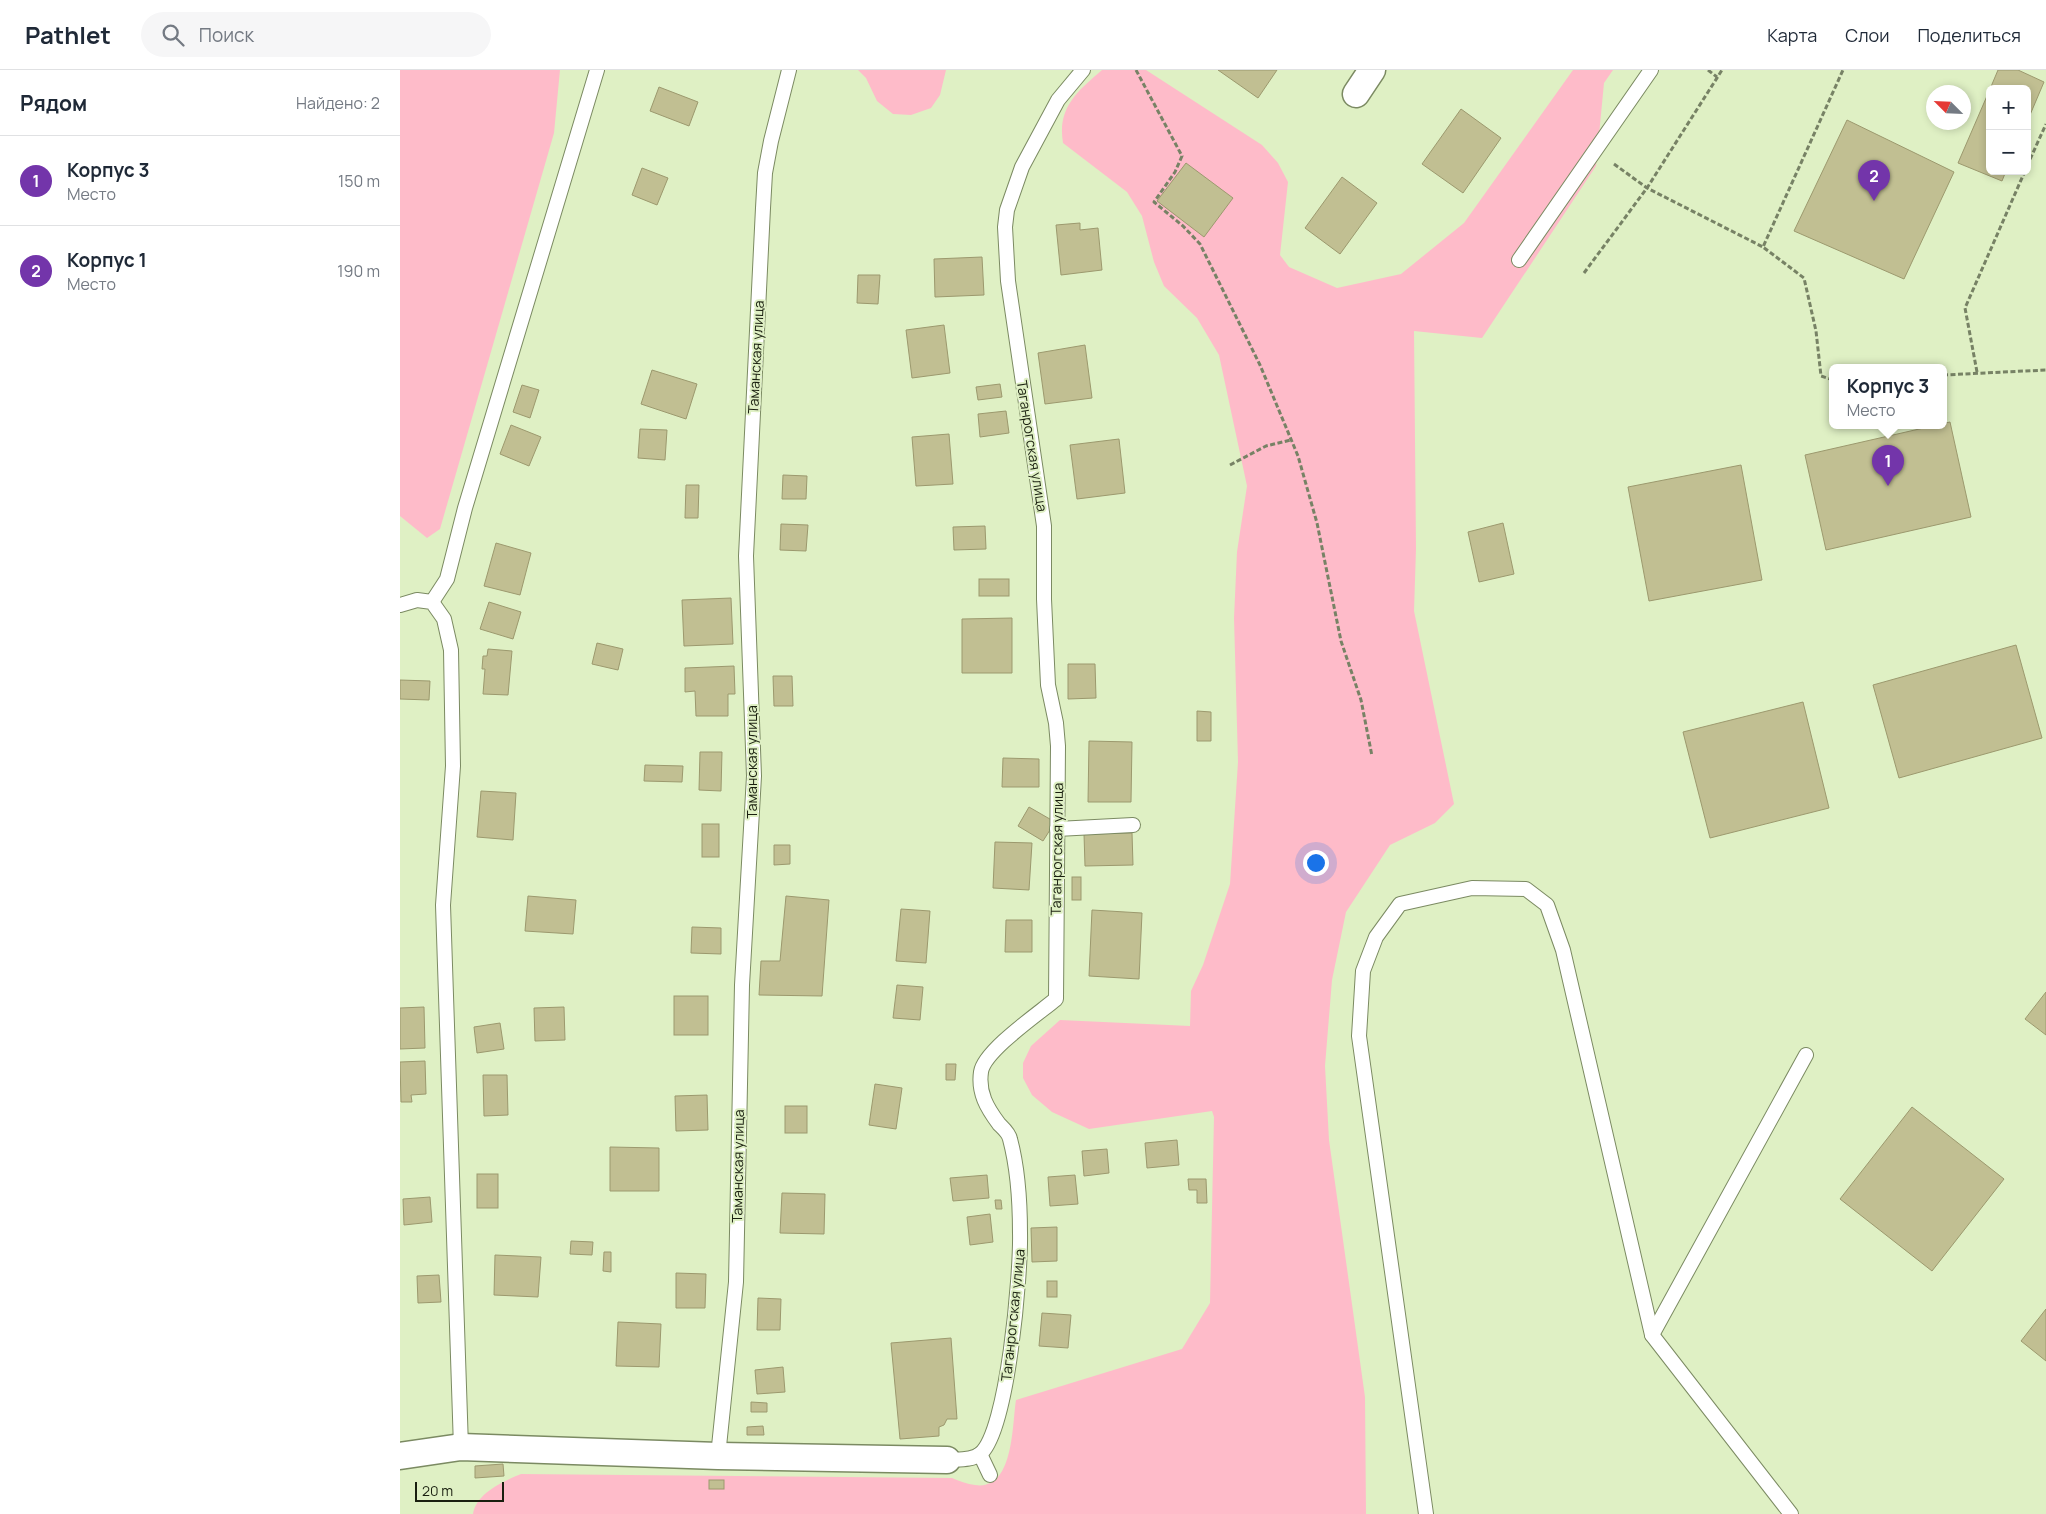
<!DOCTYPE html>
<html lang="ru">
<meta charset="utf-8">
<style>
body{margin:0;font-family:Manrope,sans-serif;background:#f6f6f7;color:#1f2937}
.controls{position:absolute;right:15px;top:15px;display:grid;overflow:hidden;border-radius:8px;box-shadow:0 2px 8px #0003}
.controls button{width:45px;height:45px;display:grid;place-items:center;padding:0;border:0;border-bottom:1px solid #e0e1e3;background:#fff;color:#1f2937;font:25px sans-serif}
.compass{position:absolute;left:1526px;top:15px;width:45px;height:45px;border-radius:50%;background:#fff;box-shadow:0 2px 8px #0003;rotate:294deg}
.scale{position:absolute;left:15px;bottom:12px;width:89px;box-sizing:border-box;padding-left:5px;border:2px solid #191f0f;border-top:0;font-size:14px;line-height:18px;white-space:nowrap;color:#191f0f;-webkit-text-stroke:4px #dff0c4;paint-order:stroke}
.you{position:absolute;left:915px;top:792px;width:18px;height:18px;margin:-12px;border:4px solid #fff;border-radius:50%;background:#1a73e8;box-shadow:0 0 0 8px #1a73e833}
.badge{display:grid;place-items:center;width:32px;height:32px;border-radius:50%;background:#7335aa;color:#fff;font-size:16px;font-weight:700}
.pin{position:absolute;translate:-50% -41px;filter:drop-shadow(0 1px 2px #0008)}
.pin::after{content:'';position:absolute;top:26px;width:18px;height:15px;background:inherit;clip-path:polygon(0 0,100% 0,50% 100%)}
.popup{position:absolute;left:1429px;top:294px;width:118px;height:65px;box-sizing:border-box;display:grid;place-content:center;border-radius:8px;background:#fff;filter:drop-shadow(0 1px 4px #0005);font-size:16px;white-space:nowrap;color:#747a83}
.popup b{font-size:19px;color:#1f2937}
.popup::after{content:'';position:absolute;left:50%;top:100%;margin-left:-10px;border:10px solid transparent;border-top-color:#fff}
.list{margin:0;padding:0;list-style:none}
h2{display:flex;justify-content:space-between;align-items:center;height:65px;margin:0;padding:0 20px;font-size:21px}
h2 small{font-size:16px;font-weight:400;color:#747a83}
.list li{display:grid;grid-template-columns:32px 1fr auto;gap:15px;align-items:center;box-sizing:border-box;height:90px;padding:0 20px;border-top:1px solid #e0e1e3}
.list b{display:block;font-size:19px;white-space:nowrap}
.list p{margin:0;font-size:16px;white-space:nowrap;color:#747a83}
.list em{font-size:16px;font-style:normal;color:#747a83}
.icon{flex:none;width:28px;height:28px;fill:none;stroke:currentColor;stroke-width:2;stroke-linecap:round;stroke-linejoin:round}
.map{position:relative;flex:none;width:1646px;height:1444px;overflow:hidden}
header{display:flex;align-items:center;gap:30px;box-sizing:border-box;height:70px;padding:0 25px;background:#fff;border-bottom:1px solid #e0e1e3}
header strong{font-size:24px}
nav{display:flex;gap:28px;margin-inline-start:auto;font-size:18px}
.search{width:350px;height:45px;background:#f6f6f7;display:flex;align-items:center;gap:12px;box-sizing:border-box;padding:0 18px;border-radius:28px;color:#747a83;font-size:19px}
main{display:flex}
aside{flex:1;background:#fff}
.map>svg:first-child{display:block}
</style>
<header>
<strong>Pathlet</strong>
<div class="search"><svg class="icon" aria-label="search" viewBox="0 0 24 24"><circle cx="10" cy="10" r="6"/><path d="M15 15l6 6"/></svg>Поиск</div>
<nav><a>Карта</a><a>Слои</a><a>Поделиться</a></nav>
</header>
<main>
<aside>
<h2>Рядом<small>Найдено: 2</small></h2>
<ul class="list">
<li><span class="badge">1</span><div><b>Корпус 3</b><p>Место</p></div><em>150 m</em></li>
<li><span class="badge">2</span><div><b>Корпус 1</b><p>Место</p></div><em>190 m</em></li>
</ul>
</aside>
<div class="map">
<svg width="1646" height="1444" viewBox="0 0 1646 1444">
<rect width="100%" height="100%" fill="#dff0c4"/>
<g fill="#febbc9">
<polygon points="0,0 160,0 154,63 40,459 27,468 0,446"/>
<polygon points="458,0 546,0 540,25 531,38 511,45 493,44 477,31 466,8"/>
<path d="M702,0H746L862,75L878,93L888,112L880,185L889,197L937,218L1001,204L1064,153L1173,0H1213L1204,13L1196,96L1082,268L1014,261L1016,479L1014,541L1054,734L1035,753L990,775L946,842L932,910L925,996L929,1070L965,1327L966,1444H73C76,1423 104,1411 121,1404L552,1408C559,1411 567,1414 575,1415C614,1421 612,1355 616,1330L782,1279L810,1233L814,1047L812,1041L689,1059L652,1042L632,1025L623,1008V993L631,976L660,950L790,956L791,921L803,895L830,814L838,692L834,548L837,482L847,416L819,285L797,248L764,216L754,192L742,146L727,122L663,73C657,37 678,21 702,0Z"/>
</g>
<g fill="#c1bf92" stroke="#9c996e">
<polygon points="818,0 877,0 858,28"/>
<polygon points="1598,0 1618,0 1644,12 1627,52 1627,19 1590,19"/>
<polygon points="259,17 298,32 289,56 250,41"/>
<polygon points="1590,19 1590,101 1606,101 1602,111 1558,93"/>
<polygon points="1061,39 1101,68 1063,123 1022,94"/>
<polygon points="1447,50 1554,102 1504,209 1394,161"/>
<polygon points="786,93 833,128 804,167 757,131"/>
<polygon points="242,98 268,108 257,135 232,125"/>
<polygon points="942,107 977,133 940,184 905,158"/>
<polygon points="680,153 680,160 698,158 702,200 661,205 656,155"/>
<polygon points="582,187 584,225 535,227 534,189"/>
<polygon points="458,205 480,205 478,234 457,233"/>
<polygon points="544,255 550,303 512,308 506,260"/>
<polygon points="685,275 692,328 645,334 638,283"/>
<polygon points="252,300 297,314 286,349 241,334"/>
<polygon points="600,314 602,327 578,330 576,317"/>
<polygon points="122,315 139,320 130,348 113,342"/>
<polygon points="606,341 609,363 580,367 578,344"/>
<polygon points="1550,352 1571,447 1426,480 1405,385"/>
<polygon points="111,355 141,367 129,396 100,384"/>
<polygon points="240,359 267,360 265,390 238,388"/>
<polygon points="549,364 553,414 516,416 512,367"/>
<polygon points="719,369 725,423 677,429 670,375"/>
<polygon points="1341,395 1362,510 1249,531 1228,417"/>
<polygon points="383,405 407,406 406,429 382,429"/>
<polygon points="286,415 299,415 298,448 285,448"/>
<polygon points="1103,453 1114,504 1079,512 1068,462"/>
<polygon points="381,454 408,455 406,481 380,480"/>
<polygon points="585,456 586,479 554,480 553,457"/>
<polygon points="96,473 131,483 120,525 84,516"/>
<rect x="579" y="509" width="30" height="17"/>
<polygon points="331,528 333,574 284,576 282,530"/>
<polygon points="89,532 121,542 113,569 80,559"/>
<polygon points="612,548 612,603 562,603 562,549"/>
<polygon points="197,573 223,579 218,600 192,594"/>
<polygon points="1616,575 1642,668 1499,708 1473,615"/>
<polygon points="88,579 112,581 108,625 83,624 85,599 82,599 83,586 87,586"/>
<polygon points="668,594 695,594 696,628 668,629"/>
<polygon points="334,596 335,624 328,624 328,646 296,646 295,621 285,622 285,598"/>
<polygon points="373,606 392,606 393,636 374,636"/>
<polygon points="0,610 30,611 29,630 0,629"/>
<polygon points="1403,632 1429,738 1310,768 1283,662"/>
<polygon points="797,641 811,642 811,671 797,671"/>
<polygon points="689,671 732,672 731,732 688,732"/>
<polygon points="300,682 322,682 321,721 299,720"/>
<polygon points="603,688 639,689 639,717 602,717"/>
<polygon points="245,695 283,696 282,712 244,711"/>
<polygon points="81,721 116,723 113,770 77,767"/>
<polygon points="629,737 655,752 643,771 618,756"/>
<rect x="302" y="754" width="17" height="33"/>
<polygon points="732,763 733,795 685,796 684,764"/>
<polygon points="595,772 632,773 629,820 593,818"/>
<polygon points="374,775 390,775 390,794 374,795"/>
<rect x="672" y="807" width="9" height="23"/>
<polygon points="128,826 176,830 173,864 125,861"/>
<polygon points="386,826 429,830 422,926 359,925 361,891 380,891"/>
<polygon points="501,839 530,841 526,893 496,891"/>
<polygon points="692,840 742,843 739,909 689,906"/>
<polygon points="606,850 632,850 632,882 605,882"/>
<polygon points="292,857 321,858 321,884 291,883"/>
<polygon points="497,915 523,917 520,950 493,948"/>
<polygon points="1646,922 1646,965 1625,949"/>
<rect x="274" y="926" width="34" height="39"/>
<polygon points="24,937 25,978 0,979 0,938"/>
<polygon points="164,937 165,970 135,971 134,938"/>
<polygon points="100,953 104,979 77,983 74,957"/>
<polygon points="25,991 26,1024 11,1025 12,1032 1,1032 0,992"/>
<polygon points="546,994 556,994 555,1010 546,1010"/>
<polygon points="83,1005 107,1005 108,1045 84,1046"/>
<polygon points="475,1014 502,1018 496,1059 469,1055"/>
<polygon points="307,1025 308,1060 276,1061 275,1026"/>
<rect x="385" y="1036" width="22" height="27"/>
<polygon points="1512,1037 1604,1109 1532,1201 1440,1129"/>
<polygon points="777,1070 779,1095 747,1098 745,1073"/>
<polygon points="210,1077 259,1078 259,1121 210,1121"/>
<polygon points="707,1079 709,1103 684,1106 682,1081"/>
<rect x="77" y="1104" width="21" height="34"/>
<polygon points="587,1105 589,1128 553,1131 550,1108"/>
<polygon points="675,1105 678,1134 650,1136 648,1107"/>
<polygon points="788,1109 806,1109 807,1133 797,1133 797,1120 789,1120"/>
<polygon points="382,1123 425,1124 424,1164 380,1163"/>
<polygon points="30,1127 32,1152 4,1155 3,1129"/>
<polygon points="595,1130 601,1130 602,1139 596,1139"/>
<polygon points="590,1144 593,1172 570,1175 567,1147"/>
<polygon points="657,1157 657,1191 632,1192 631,1158"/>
<polygon points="171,1171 193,1172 192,1185 170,1184"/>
<polygon points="204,1182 211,1182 211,1202 203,1201"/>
<polygon points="95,1185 141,1187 138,1227 94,1225"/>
<polygon points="276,1203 306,1204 305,1238 276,1238"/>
<polygon points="39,1205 41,1232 18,1233 17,1206"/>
<rect x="647" y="1211" width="10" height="16"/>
<polygon points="358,1228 381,1229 380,1260 357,1260"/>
<polygon points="1646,1239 1646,1291 1621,1271"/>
<polygon points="642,1243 671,1245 668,1278 639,1276"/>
<polygon points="218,1252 261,1254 259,1297 216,1296"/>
<polygon points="551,1268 557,1349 547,1349 544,1355 539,1357 539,1366 500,1369 491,1273"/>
<polygon points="383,1297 385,1322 357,1324 355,1300"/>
<polygon points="351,1332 367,1333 367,1342 351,1342"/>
<polygon points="363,1356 364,1365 347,1365 347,1357"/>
<polygon points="103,1394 104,1406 75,1408 75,1396"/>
<rect x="309" y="1410" width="15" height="9"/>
</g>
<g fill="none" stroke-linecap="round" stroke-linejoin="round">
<defs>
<g id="lane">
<polyline points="1119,190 1251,0"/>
<polyline points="32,532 47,509 65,438 197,0"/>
<polyline points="0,535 17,530 32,532 44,549 51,580 53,696 43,835 61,1377"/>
<polyline points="657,759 733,755"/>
<polyline points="1252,1265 1406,985"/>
<polyline points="580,1384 590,1405"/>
<polyline points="318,1386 336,1212 342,915 354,706 346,486 363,138 365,103 371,71 389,0"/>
<path d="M547,1390C558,1389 571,1391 580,1384C608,1362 621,1201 620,1163C620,1132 618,1099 610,1069C609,1063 603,1058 599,1054C587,1038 578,1023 581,1002C584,981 638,944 656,929L658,676L656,653L648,615L644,529V456L608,211L605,157L607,140L622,97L658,30L683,0"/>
<polyline points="1026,1444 959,966 963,901 976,867 1000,834 1072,818 1126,819 1147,835 1163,880 1252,1265 1391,1444"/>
</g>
<g id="street">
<polyline points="956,24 972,0"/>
<polyline points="0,1386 61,1377 318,1386 547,1390"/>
</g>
</defs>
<use href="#lane" stroke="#7b8a62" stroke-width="16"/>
<use href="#street" stroke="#7b8a62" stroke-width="29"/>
<g stroke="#778265" stroke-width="3" stroke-dasharray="5 2.5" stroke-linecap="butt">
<polyline points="736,0 782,86 775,102 754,132 783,156 800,174 860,295 898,386 917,453 941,571 961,630 972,686"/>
<polyline points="1308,0 1317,7"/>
<polyline points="1214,94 1247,118 1363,177"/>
<polyline points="1627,96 1646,54"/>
<polyline points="1184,203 1247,118 1322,0"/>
<polyline points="1577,302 1565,238 1625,101"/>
<polyline points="1543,305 1646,300"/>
<polyline points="1433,310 1421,306 1416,261 1404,208 1363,177 1443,0"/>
<polyline points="830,395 866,376 891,370"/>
</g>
<use href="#lane" stroke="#fff" stroke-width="14"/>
<use href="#street" stroke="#fff" stroke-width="26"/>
</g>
<g text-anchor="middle" stroke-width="4" stroke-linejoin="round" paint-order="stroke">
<g font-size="14" fill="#191f0f" stroke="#dff0c4">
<text transform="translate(356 287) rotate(-87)" y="5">Таманская улица</text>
<text transform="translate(632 376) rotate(81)" y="5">Таганрогская улица</text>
<text transform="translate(352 692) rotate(-90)" y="5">Таманская улица</text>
<text transform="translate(657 779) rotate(-89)" y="5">Таганрогская улица</text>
<text transform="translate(338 1096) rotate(-89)" y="5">Таманская улица</text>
<text transform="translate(613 1245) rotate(-84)" y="5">Таганрогская улица</text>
</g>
</g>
</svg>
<div class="controls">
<button>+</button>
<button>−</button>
</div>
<svg class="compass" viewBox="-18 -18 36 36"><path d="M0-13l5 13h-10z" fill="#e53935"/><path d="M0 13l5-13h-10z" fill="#747a83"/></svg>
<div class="scale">20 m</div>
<div class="you"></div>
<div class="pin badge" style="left:1488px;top:416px">1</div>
<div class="popup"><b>Корпус 3</b>Место</div>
<div class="pin badge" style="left:1474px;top:131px">2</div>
</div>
</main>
